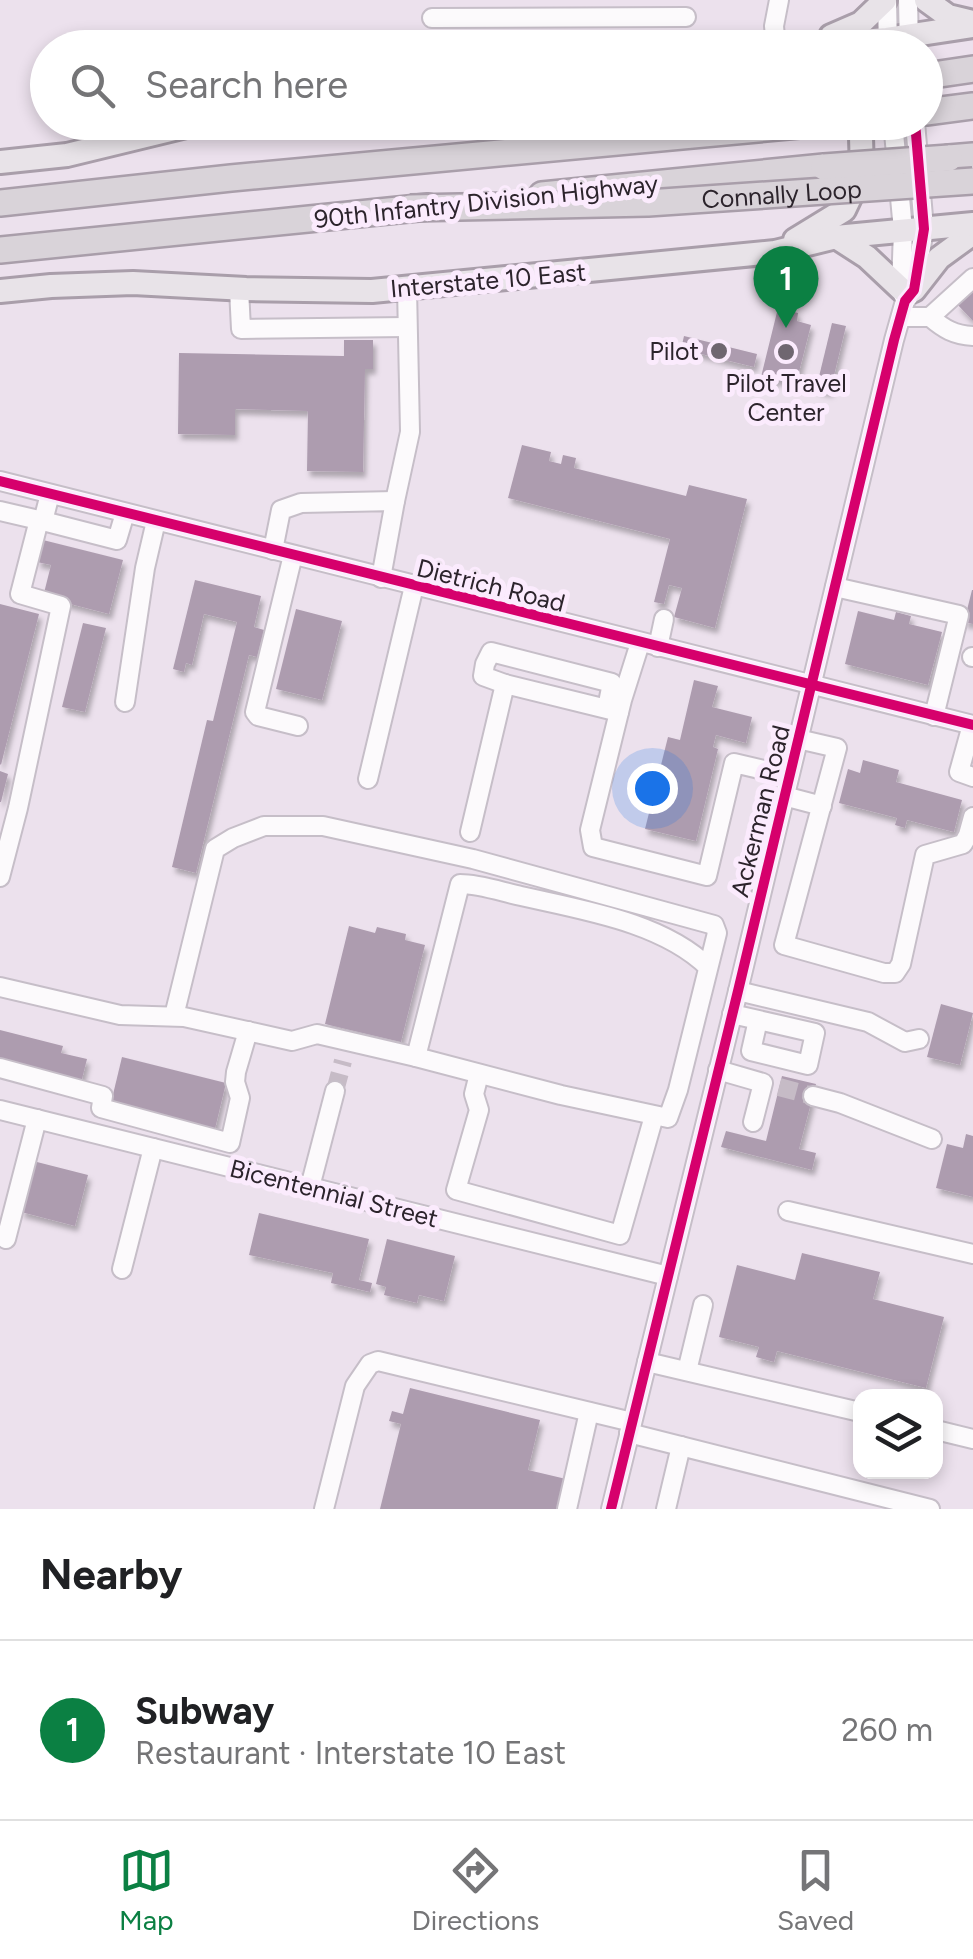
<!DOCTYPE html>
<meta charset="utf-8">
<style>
body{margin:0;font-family:Figtree,sans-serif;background:#f2f2f2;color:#202124}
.controls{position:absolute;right:30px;bottom:30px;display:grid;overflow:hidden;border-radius:20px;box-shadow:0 5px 15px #0003}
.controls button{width:90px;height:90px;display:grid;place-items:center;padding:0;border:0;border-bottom:2px solid #e0e0e0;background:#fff;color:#202124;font:50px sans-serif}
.you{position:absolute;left:652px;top:788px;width:35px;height:35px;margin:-25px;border:8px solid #fff;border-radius:50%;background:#1a73e8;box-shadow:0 0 0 15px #1a73e833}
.badge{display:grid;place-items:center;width:65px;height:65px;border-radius:50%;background:#0b8043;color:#fff;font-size:32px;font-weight:700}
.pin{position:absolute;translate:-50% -82px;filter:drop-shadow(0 2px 5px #0008)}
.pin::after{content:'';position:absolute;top:52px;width:35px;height:30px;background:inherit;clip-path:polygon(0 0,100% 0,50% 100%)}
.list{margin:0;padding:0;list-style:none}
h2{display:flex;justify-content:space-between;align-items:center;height:130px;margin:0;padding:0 40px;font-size:42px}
h2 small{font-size:32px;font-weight:400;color:#757577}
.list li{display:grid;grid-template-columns:65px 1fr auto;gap:30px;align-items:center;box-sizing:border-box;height:180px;padding:0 40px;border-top:2px solid #e0e0e0}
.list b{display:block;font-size:38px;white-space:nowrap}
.list p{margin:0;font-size:32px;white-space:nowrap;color:#757577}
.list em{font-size:32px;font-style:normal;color:#757577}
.icon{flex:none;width:55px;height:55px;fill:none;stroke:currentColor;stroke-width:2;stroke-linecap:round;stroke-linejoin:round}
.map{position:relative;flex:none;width:973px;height:1509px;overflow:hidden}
.search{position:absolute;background:#fff;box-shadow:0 5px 15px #0003;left:30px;right:30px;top:30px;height:110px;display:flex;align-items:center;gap:25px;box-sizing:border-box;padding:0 35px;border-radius:55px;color:#757577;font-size:38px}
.sheet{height:310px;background:#fff}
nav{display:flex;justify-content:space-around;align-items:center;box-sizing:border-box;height:140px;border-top:2px solid #e0e0e0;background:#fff;font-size:28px;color:#757577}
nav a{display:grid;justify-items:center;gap:5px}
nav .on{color:#0b8043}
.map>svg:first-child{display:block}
</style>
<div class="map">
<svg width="973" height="1509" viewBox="0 0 973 1509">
<defs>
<filter id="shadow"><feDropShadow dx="3" dy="5.5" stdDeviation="2.5" flood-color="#0004"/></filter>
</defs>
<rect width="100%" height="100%" fill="#ece1ed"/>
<g fill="#ad9caf" filter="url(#shadow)">
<polygon points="973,289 973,321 957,304"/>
<polygon points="778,308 798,313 797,321 811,325 796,384 775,379 773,384 760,381"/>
<polygon points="832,323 846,326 830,392 816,389"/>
<polygon points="684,336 757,354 754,367 681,349"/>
<polygon points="344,340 373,340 373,369 365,369 363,472 307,471 308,411 235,409 235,435 178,434 179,353 344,356"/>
<polygon points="522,445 551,452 549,461 561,464 563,455 576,458 574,468 686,496 689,485 747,499 715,628 674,617 682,588 669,585 664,604 654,602 670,539 508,498"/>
<polygon points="43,540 123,560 109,614 43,597 51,565 37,562"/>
<polygon points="195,580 261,596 254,627 264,630 257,657 249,655 196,873 172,867 207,720 213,721 237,622 204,614 192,665 186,663 184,672 173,669"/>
<polygon points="972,590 973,590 973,624 964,622"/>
<polygon points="0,604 39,614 1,765 0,764"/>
<polygon points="296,609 342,621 322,700 276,689"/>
<polygon points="858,611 894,620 896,612 911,616 909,624 942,632 928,685 845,664"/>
<polygon points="83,623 106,628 85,712 62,707"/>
<polygon points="694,680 718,686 712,707 752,717 746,743 716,735 713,747 718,749 696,841 645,829 668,737 680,740"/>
<polygon points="863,760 899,770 896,782 962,800 954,832 907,820 905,828 895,825 897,818 839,803 848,769 860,773"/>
<polygon points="0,771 8,774 1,802 0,802"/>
<polygon points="349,926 375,933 377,927 406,934 405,940 425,945 401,1042 325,1024"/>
<polygon points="941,1004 973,1013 960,1065 927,1057"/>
<polygon points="0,1030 63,1046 61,1053 87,1059 81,1083 0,1063"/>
<polygon points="122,1057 226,1083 214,1133 110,1107"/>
<polygon points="782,1076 816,1084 799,1149 816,1153 812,1170 721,1147 726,1131 766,1141"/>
<polygon points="966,1134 973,1136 973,1197 936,1188 947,1144 963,1148"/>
<polygon points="33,1161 88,1175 75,1226 21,1212"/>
<polygon points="259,1213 369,1239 359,1280 372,1283 370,1292 331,1283 333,1273 249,1255"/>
<polygon points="387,1239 455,1256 444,1301 419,1295 417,1303 384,1295 386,1287 376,1284"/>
<polygon points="802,1253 880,1272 873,1299 944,1317 926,1388 777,1351 774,1362 756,1357 759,1347 719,1337 737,1265 795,1280"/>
<polygon points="410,1388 540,1420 528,1470 566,1479 558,1509 380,1509 401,1424 389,1421 392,1411 403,1414"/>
</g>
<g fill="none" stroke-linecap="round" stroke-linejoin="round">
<g stroke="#c6bbc6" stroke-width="18" stroke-dasharray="18 9" stroke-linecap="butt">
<polyline points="779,1087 813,1096"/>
<polyline points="335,1091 343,1061"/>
</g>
<defs>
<g id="minor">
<polyline points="887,0 888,48"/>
<polyline points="908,0 909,48"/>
<polyline points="432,18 686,17"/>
<polyline points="776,47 774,26 779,0"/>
<polyline points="893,122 903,230 901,289 903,295"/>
<polyline points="239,289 241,329 407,327"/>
<polyline points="901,317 930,317 973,278"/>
<path d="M930,317C944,329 954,335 973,336"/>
<polyline points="0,481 973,725"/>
<polyline points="50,494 43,521 117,540 125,513"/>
<polyline points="395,501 410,432 407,288"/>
<polyline points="0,511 43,521"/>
<polyline points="273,550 281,510 301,503 395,501 381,578"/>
<polyline points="293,555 255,712 258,716 298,726"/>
<polyline points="835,587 959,615 934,716"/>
<polyline points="640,643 622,700 590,830 593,847 707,876 734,763 789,776"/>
<polyline points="658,647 664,619"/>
<polyline points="972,657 973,657"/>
<polyline points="505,684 483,676 485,664 491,652 612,683 607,708"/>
<polyline points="125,702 145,568 156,521"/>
<polyline points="972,725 959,772 973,777"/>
<polyline points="798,739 837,748 784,945 884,973 895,973 901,964 925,855 963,844 968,835 973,817"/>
<polyline points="368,779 414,586"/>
<polyline points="784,796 822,806"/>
<polyline points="470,832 505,684 619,712"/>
<polyline points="0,877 18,808 61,606 20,594 39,520"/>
<polyline points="0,987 120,1015 184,1017 292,1041 317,1034 416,1057"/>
<polyline points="738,991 868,1022 905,1042 919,1039"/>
<polyline points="732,1014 815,1033 808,1065 751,1051 758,1020"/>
<path d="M174,1016L215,849L233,838L264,826H323L473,859L714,925L717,933L678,1090L668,1118L561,1095L416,1057L460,884C480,884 502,892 521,896C582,910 662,922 708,967"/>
<polyline points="0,1068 103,1096 101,1108 230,1143 240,1098 235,1082 236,1072 248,1031"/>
<polyline points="718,1070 763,1083 753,1122"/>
<polyline points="479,1074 474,1094 479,1110 456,1190 620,1235 654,1116"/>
<polyline points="813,1096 840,1103 932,1139"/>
<polyline points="0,1110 668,1276"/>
<polyline points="310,1187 335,1091"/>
<polyline points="788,1211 973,1254"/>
<polyline points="6,1239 37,1119"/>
<polyline points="122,1269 153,1148"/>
<polyline points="647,1362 860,1412"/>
<polyline points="687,1371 703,1305"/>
<polyline points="936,1430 973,1439"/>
<polyline points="629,1433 930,1509"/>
<polyline points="324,1509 355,1386 370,1364 378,1361 632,1422"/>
<polyline points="567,1509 589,1412"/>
<polyline points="611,1509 738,991 894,340 905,301 914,290 924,229 915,122"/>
<polyline points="666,1509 681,1446"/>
</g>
<g id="major">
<polyline points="926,0 948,16 973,22"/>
<polyline points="831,36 861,23 885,0"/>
<polyline points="769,48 887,39 973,26"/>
<polyline points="0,162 67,155 203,122"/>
<polyline points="836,237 867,257 901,289"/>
<polyline points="795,240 844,210 862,172 861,137 857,122"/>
<polyline points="914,290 939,258 973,233"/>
<polyline points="0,291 51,286 133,283 246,289 372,291 775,252 836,237 973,224"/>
</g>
<g id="highway">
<polyline points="926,76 973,69"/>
<polyline points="926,112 973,106"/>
<polyline points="949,158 973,156"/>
<polyline points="542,195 824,167"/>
<polyline points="0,203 231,178 832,122"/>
<polyline points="0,250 428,207"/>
</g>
</defs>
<use href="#minor" stroke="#c6bec8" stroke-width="22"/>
<use href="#major" stroke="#a99eaa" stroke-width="28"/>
<use href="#highway" stroke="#a99eaa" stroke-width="30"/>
<use href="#minor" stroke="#fcfafc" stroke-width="18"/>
<use href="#major" stroke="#e8e3e8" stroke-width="22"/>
<use href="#highway" stroke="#d9d3d9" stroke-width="25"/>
<defs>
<g id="highway-bridge">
<polyline points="824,167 949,158"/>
<path id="s1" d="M410,208L648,203L973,181"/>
</g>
</defs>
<use href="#highway-bridge" stroke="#a99eaa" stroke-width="30" stroke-linecap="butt"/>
<use href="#highway-bridge" stroke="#d9d3d9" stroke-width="25"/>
<defs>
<g id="cycleway">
<polyline points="0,481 973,725"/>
<polyline points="611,1509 738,991 894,340 905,301 914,290 924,229 915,122"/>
</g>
</defs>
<use href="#cycleway" stroke="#fbebfd" stroke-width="16"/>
<use href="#cycleway" stroke="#d6006c" stroke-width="10"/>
</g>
<g fill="#6f6670" stroke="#fbebfd" stroke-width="4">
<circle cx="719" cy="351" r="10"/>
<circle cx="786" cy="352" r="10"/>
</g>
<g text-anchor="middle" stroke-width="10" stroke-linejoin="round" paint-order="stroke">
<g font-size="25" fill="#2c242c" stroke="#fbebfd">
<text dy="9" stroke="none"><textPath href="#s1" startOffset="372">Connally Loop</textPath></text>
<text transform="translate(486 201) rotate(-6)" y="9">90th Infantry Division Highway</text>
<text transform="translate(488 280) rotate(-5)" y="9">Interstate 10 East</text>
<text transform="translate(491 585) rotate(14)" y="9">Dietrich Road</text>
<text transform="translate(760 811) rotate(-76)" y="9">Ackerman Road</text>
<text transform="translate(334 1193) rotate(14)" y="9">Bicentennial Street</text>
</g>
<g font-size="25" fill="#2c242c" stroke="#fbebfd" text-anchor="end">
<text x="699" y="360">Pilot</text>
<text x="786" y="392" text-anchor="middle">Pilot Travel<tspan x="786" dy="29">Center</tspan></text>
</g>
</g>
</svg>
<div class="controls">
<button><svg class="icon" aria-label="layers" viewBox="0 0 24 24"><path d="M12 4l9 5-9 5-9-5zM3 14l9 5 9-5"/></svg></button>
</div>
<div class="you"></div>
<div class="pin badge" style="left:786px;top:328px">1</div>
<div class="search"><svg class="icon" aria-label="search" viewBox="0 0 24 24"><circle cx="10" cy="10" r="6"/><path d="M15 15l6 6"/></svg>Search here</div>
</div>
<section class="sheet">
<h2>Nearby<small></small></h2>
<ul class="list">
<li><span class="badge">1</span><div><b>Subway</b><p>Restaurant · Interstate 10 East</p></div><em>260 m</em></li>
</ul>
</section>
<nav>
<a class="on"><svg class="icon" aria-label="map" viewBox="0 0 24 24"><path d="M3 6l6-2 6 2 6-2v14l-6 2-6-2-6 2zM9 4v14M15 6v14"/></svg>Map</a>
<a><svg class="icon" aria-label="directions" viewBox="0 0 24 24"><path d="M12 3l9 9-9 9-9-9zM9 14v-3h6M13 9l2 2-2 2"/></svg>Directions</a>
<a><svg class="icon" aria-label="saved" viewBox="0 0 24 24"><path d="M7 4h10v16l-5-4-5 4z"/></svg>Saved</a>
</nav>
